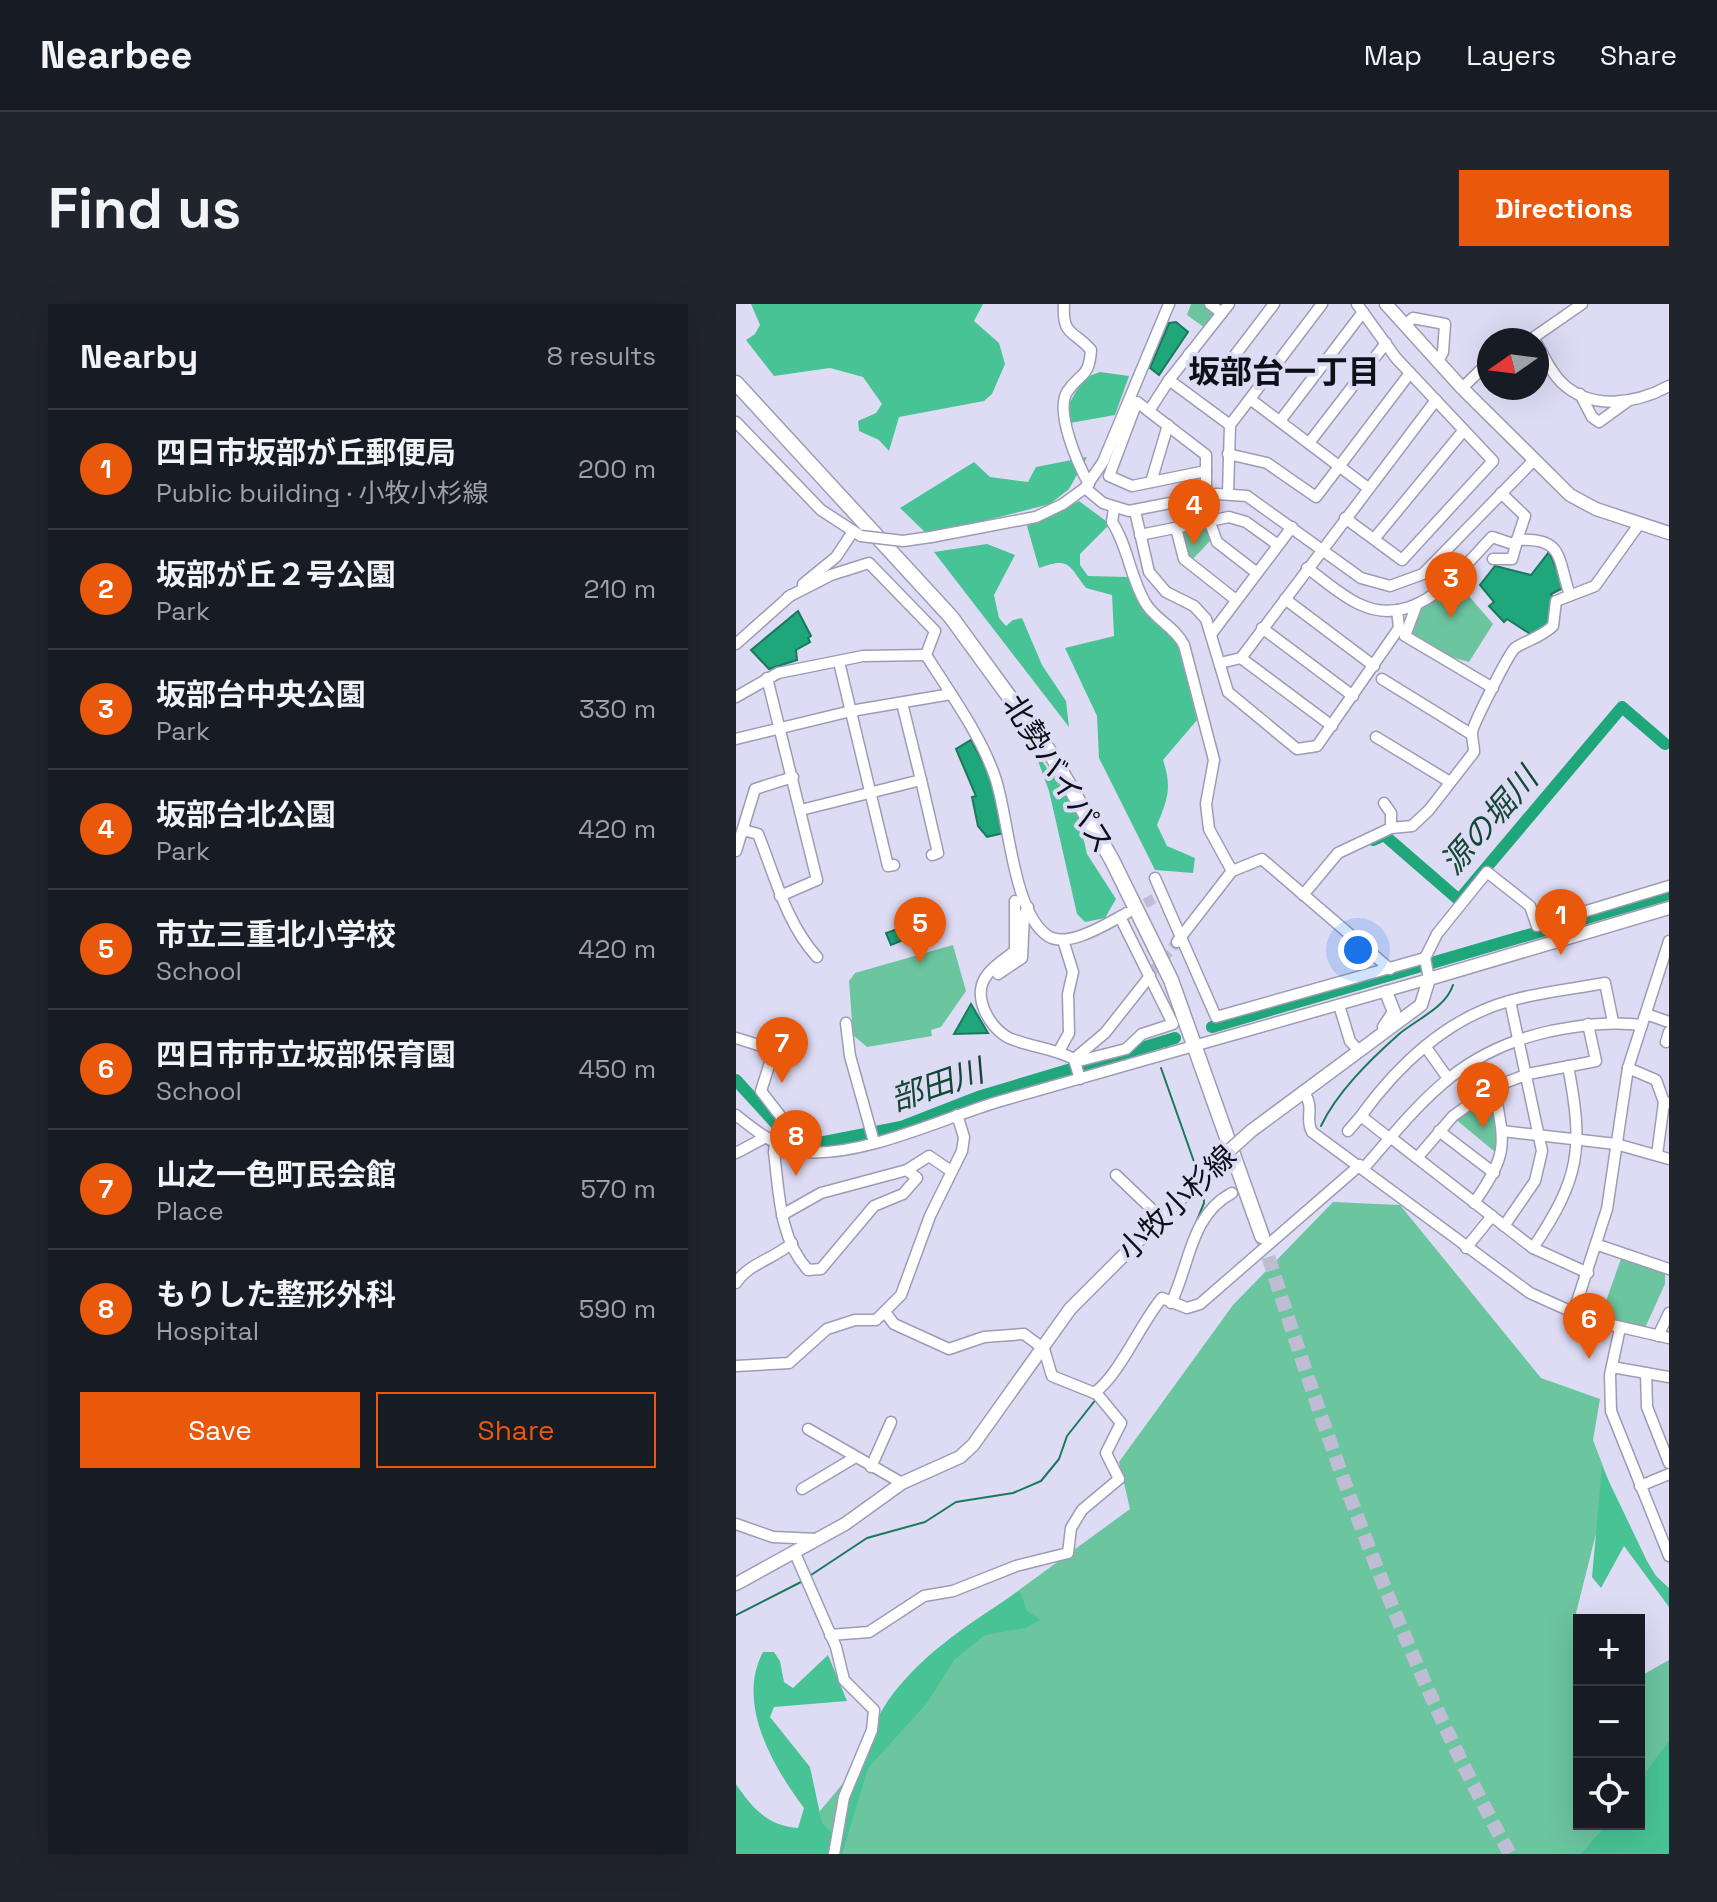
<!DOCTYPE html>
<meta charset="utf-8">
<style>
body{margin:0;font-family:"Space Grotesk","Noto Sans JP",sans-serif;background:#20242c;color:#f1f3f6}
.controls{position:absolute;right:24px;bottom:24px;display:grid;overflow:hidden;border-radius:0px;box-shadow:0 8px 32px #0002}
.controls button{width:72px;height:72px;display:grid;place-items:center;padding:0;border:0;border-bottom:2px solid #363941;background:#171b24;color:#f1f3f6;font:40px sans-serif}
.compass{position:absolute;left:741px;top:24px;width:72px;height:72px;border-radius:50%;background:#171b24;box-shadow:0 8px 32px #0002;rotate:256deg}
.you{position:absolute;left:622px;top:646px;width:28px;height:28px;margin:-20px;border:6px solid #fff;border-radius:50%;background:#1a73e8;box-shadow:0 0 0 12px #1a73e833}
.badge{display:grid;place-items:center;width:52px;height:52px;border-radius:50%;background:#ea580c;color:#fff;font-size:26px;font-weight:700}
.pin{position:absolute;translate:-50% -66px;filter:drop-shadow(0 2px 4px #0008)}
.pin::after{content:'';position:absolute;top:42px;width:28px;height:24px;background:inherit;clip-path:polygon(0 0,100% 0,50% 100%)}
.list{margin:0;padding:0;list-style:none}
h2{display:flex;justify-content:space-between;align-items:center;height:104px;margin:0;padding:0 32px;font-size:34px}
h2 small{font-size:26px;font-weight:400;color:#9ea1a6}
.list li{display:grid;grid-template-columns:52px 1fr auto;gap:24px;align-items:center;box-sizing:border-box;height:120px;padding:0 32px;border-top:2px solid #363941}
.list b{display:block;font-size:30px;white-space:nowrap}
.list p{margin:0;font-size:26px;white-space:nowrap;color:#9ea1a6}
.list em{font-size:26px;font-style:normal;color:#9ea1a6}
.actions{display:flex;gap:16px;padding:24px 32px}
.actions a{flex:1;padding:18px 0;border:2px solid #ea580c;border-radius:0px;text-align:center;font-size:28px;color:#ea580c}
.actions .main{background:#ea580c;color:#fff}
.icon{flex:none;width:44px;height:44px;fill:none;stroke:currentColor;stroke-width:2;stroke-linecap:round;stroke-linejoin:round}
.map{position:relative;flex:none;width:933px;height:1550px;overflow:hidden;border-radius:0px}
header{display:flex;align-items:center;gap:48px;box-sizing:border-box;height:112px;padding:0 40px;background:#171b24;border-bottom:2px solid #363941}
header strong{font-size:38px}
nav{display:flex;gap:44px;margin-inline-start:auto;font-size:28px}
.intro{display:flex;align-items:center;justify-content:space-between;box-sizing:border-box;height:192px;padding:0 48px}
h1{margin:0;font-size:56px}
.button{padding:20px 36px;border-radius:0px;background:#ea580c;color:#fff;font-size:28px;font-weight:700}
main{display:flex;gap:48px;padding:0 48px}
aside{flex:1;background:#171b24;border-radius:0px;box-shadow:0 8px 32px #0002}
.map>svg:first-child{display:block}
</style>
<header>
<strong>Nearbee</strong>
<nav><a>Map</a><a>Layers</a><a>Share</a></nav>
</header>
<div class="intro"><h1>Find us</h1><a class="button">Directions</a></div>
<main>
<aside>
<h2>Nearby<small>8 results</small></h2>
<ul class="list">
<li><span class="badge">1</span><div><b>四日市坂部が丘郵便局</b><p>Public building · 小牧小杉線</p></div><em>200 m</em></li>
<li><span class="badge">2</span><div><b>坂部が丘２号公園</b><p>Park</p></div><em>210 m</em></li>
<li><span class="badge">3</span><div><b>坂部台中央公園</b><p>Park</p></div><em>330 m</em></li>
<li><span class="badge">4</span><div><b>坂部台北公園</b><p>Park</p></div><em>420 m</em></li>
<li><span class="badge">5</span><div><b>市立三重北小学校</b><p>School</p></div><em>420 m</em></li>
<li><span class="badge">6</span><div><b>四日市市立坂部保育園</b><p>School</p></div><em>450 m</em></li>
<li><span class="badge">7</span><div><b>山之一色町民会館</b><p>Place</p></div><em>570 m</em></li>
<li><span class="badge">8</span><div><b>もりした整形外科</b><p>Hospital</p></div><em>590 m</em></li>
</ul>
<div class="actions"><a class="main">Save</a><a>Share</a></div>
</aside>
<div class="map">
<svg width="933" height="1550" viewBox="0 0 933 1550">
<rect width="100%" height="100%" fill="#dedcf5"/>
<g fill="#6bc59f">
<polygon points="455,0 468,0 479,7 480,11 469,24 451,11"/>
<polygon points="468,220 475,236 454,258 450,254 446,226"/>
<polygon points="726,270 730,277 726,284 757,320 733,358 701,349 672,330 686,301"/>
<polygon points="217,641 230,687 205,723 195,726 196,732 131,743 117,731 113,677 119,669"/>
<polygon points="757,788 764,852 718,814"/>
<polygon points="597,898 664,901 805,1074 864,1095 857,1136 873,1178 840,1309 846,1316 843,1316 843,1520 883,1520 862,1550 48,1550 246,1313 394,1205 383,1158 497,1001"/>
<polygon points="886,952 929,968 929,980 909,1024 864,1014"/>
<polygon points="933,1356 933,1446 903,1490 903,1373"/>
</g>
<g fill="#48c395">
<polygon points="15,0 247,0 238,17 263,39 269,60 256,90 248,97 163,113 153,147 143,136 123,127 122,117 140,109 146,100 127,73 94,64 38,72 10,36 19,30 24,21"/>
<polygon points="364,68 393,72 379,111 334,119 330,105 348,74"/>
<polygon points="351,153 333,185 314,200 192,231 164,204 238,158 254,173 292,178 300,163"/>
<path d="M343,197L374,220L344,250V261L352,272L393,273L445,342L461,416L427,456C436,483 432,495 421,521L431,542L459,554L457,569L419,566L363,454L361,412L329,344L378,332L376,291L350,284C332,260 333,253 303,264L291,222Z"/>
<polygon points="251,240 279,251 258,291 263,314 270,322 277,316 286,314 306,361 330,397 333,423 198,248"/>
<polygon points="298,446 341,506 351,550 380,595 369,614 349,618 341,610 313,487"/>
<polygon points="866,1163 911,1257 920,1272 933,1284 933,1303 888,1242 865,1284 856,1273"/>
<path d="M284,1287L291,1307L304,1316L289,1324L249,1331L218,1356L191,1399L132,1464L106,1550H0V1480C16,1504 32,1522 62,1524L68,1504C36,1461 0,1399 27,1348H38L44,1357L48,1378L57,1384L92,1351L111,1397L38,1403L34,1413L74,1463L86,1519L95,1528C111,1489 124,1445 145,1408C176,1355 234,1319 284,1287Z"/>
<polygon points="933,1437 933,1550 845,1550 871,1520 903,1520 903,1477"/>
</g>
<g fill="#1fa67a" stroke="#1a795c" stroke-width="2">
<polygon points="440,18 452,28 423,71 414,64 433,19"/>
<polygon points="813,248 829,283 815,290 818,295 813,322 799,333 771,315 768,318 753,302 758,298 744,281 759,262 795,271"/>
<polygon points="62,307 75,332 72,334 74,338 60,346 61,356 33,365 15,346"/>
<polygon points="235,436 255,473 268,529 251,533 242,522 236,493 240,492 220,445"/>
<polygon points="173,621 177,632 155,641 150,629"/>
<polygon points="235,700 252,729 218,730"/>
</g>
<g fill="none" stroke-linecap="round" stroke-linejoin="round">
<g stroke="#1a795c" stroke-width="2">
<polyline points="430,744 432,737"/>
<polyline points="425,764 462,869"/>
<path d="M585,822C601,788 634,756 662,731C680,715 709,705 717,681"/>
<polyline points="453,936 468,899 467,882"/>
<polyline points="72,1273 131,1234 189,1218 220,1198 277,1189 305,1177 323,1155 331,1132 361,1094"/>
<polyline points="0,1311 67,1277"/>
</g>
<g stroke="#1fa67a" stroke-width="12">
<polyline points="637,536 648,531 723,596 886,403 929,440"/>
<polyline points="476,723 933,590"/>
<polyline points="0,776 52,833 78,840 165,823 242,793 439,734"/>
</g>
<g stroke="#bfbdd4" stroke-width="10" stroke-dasharray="10 5" stroke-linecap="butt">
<polyline points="396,607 419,594"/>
<polyline points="417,667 441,638"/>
</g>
<path stroke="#bfbdd4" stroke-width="14" stroke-dasharray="14 7" stroke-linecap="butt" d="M526,933C593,1143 666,1356 774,1550"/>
<defs>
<g id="minor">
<path d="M328,0C326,33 338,26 355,46C353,75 344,68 331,88C319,108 342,161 353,180"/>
<polyline points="474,0 486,9"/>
<polyline points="493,0 433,76 494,121"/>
<polyline points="669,21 677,14 709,20 707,48 702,57"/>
<polyline points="794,36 846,0"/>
<path d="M801,40C808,52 814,67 825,78C854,107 900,100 933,82"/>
<polyline points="453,50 483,72 538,0"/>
<polyline points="726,84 753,58"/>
<polyline points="844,90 856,113 863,118 892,97"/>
<polyline points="514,95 632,184"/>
<polygon points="401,98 470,151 470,167 396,182 373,172"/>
<polyline points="413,107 433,76"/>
<polyline points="544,117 627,8"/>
<polyline points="0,118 85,206 125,232"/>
<polyline points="573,139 650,39"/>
<polyline points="492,150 531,159 580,193 674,69"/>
<polyline points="415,178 432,121"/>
<polyline points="349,184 367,199 393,207 481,190 511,192 625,274 654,282 687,270 798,156"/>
<polyline points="492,189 494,121 586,0"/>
<polyline points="765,189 789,212 781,236"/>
<polyline points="470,192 470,167"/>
<path d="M378,204L376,218C392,242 394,274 410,300C420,316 439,323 448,341L478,456L470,500L473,525L496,567"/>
<polyline points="399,207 413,268 430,288 458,302 470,315 492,388 561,445 581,442 663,324 661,306"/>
<polyline points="609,214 666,256 757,157 660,54 621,0"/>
<polyline points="473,216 481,238 521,269"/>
<polyline points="440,224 448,255 500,296"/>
<polyline points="404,231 493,213 510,218 542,241"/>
<polyline points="195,233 300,213 327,200 349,184 367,158 433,0"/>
<polyline points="638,235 728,126"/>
<polyline points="757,255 776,255 780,241"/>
<path d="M571,264C588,276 604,291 623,300C679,327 722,269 756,233L780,241L781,236C829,233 821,255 834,291"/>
<polyline points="67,280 100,253 116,229"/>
<path d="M52,293L95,271L133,259L199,327L190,351C214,389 244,430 259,473C273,513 276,608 312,632C332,645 372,619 391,609"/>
<polyline points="549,295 638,362"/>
<polyline points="681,300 669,332 757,384"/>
<polyline points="526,324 617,392"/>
<polyline points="476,329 556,223"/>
<polyline points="0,340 55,291"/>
<polyline points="505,354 596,422"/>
<polyline points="103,358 152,562 158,561"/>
<polyline points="484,359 505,354 700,96"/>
<polyline points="31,374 81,576 44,592"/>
<polyline points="646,375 735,430"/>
<polyline points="0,393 42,369 127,352 190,351"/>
<polyline points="640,433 714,478"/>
<polyline points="0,435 115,407 215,390"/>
<polyline points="185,476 202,549 196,551"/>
<polyline points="648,499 655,509 655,524"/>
<polyline points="65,506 185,476 166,399"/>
<path d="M7,526L22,530C39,572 50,619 81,653"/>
<polyline points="0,547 19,485 57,473"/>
<polyline points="419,574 480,713 689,654"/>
<path d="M567,591L602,549L655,524L676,522L693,506L738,448C738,442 736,435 736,429C736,422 773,349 779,344C791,336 802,335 817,322L820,297L859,282L904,219"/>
<path d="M279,597V647C270,654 257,662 251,671C235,691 253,724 273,734C294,743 317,744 338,755L344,775"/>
<polyline points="441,638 496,567 526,555 654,665"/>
<polyline points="262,670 286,654 288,611 292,603"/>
<polyline points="603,701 614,737 622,746"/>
<polyline points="910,710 933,718"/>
<polyline points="110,719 114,752 138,838"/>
<path d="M0,734L38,746L25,787L52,822L39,838L38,848C43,887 43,935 72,966L85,965L138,902L167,890L181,874L171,866L193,852L215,867"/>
<polyline points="930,738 933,728"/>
<polyline points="689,742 711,773"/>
<polyline points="323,747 333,729 332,690 337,668 327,636"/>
<polyline points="338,755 369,729 414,672"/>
<polyline points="339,758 390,745 406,730 437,720 384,613"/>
<polyline points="892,764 920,776 928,798 933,799"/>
<polyline points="758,783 792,770 860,757 852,720"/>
<path d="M567,787C580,805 568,813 576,828L794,989L854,1016L933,1034"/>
<path d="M0,811C20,827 42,845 68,848C127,853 205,815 261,798C405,756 549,717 693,675L689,654L701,630L751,568L794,602L801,622L933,582"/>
<polyline points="612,827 625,812"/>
<polyline points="703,827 758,869"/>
<polyline points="766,827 880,840 933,855"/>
<polyline points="654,833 797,944 852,969"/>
<path d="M653,834L625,812C661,762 711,714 773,697C804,688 837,685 869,679L877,718"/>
<polyline points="0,849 30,833"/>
<polyline points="921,851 928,798"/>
<path d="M681,854L717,812L758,783C769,842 773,848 738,899"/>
<path d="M628,864C687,796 723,747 815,727C846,721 875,717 906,721"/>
<polyline points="380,871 424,913"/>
<polyline points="46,911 85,889 171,866"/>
<polyline points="768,922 799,877 806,847 774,697"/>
<polyline points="862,941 933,965"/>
<polyline points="730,944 756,912"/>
<path d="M797,944C844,874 848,845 832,762"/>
<path d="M0,979C13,959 38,955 56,939"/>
<path d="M435,999C454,961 454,911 496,889"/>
<polyline points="837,1010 871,905 892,764 933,637"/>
<polyline points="884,1024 874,1071 875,1107 933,1252"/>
<polyline points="922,1032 933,1009"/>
<polyline points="0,1062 53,1059 91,1025 119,1016 140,1016 165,991 194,912 226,847 228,833 221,811"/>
<polyline points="876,1063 933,1073"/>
<polyline points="910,1069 911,1103 933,1159"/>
<path d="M358,1089C383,1072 404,1020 426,994L451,1004L464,1000L624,861"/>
<polyline points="72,1125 166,1179"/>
<polyline points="135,1163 155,1118"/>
<polyline points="904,1182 933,1170"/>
<polyline points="66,1185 118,1154"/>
<polyline points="0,1220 37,1233 81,1235"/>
<polyline points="58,1247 100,1343 108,1376 138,1406 136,1426 108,1493 98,1550"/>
<polyline points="94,1331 133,1328 188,1292 217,1287 280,1262 332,1249 335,1224 346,1206 383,1175 370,1149 385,1119 361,1090 316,1072 308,1045 288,1030 248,1033 213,1045 158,1020 149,1008"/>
</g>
<g id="major">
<polyline points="650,0 726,84 834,191 860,205 933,229"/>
<polyline points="648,723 658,708 650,688"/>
<polyline points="515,827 685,701 693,675 933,604"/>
<polyline points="0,1280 109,1220 166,1179 224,1153 237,1141 334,1005 485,854"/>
</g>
<polyline id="highway" points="0,79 215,313 315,450 376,556 435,676 526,932"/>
</defs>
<use href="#minor" stroke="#9e9cb4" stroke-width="13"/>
<use href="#major" stroke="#9e9cb4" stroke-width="15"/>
<use href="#highway" stroke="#9e9cb4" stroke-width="17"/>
<use href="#minor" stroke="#fff" stroke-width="10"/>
<use href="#major" stroke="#fff" stroke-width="12"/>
<use href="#highway" stroke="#fff" stroke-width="14"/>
<defs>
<polyline id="minor-bridge" points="125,232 167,237 195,233"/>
<polyline id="major-bridge" points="485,854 515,827"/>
</defs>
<use href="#minor-bridge" stroke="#9e9cb4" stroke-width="13" stroke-linecap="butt"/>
<use href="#major-bridge" stroke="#9e9cb4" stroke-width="15" stroke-linecap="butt"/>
<use href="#minor-bridge" stroke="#fff" stroke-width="10"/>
<use href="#major-bridge" stroke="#fff" stroke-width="12"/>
</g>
<g text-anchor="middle" stroke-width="8" stroke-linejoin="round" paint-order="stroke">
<g font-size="30" fill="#0f0f17" stroke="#dedcf5">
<text transform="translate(322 470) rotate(58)" y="10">北勢バイパス</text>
<text transform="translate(441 899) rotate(-44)" y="10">小牧小杉線</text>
</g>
<g font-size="32" font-weight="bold" fill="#0f0f17" stroke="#dedcf5">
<text x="548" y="79">坂部台一丁目</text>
</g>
<g font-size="32" font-style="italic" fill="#144734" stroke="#dedcf5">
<text transform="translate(753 517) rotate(-49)" y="11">源の堀川</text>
<text transform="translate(201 781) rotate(-19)" y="11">部田川</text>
</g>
</g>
</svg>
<div class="controls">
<button>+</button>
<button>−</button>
<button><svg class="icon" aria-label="locate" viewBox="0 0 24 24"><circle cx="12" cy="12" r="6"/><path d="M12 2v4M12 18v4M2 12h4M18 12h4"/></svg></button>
</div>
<svg class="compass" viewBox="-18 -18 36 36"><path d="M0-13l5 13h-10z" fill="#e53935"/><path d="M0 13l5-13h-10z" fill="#9ea1a6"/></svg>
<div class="you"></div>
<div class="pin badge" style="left:825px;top:651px">1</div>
<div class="pin badge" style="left:747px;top:824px">2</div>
<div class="pin badge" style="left:715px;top:314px">3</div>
<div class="pin badge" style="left:458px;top:241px">4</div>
<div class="pin badge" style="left:184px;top:659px">5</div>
<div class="pin badge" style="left:853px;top:1055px">6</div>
<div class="pin badge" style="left:46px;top:779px">7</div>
<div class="pin badge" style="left:60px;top:872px">8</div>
</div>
</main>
